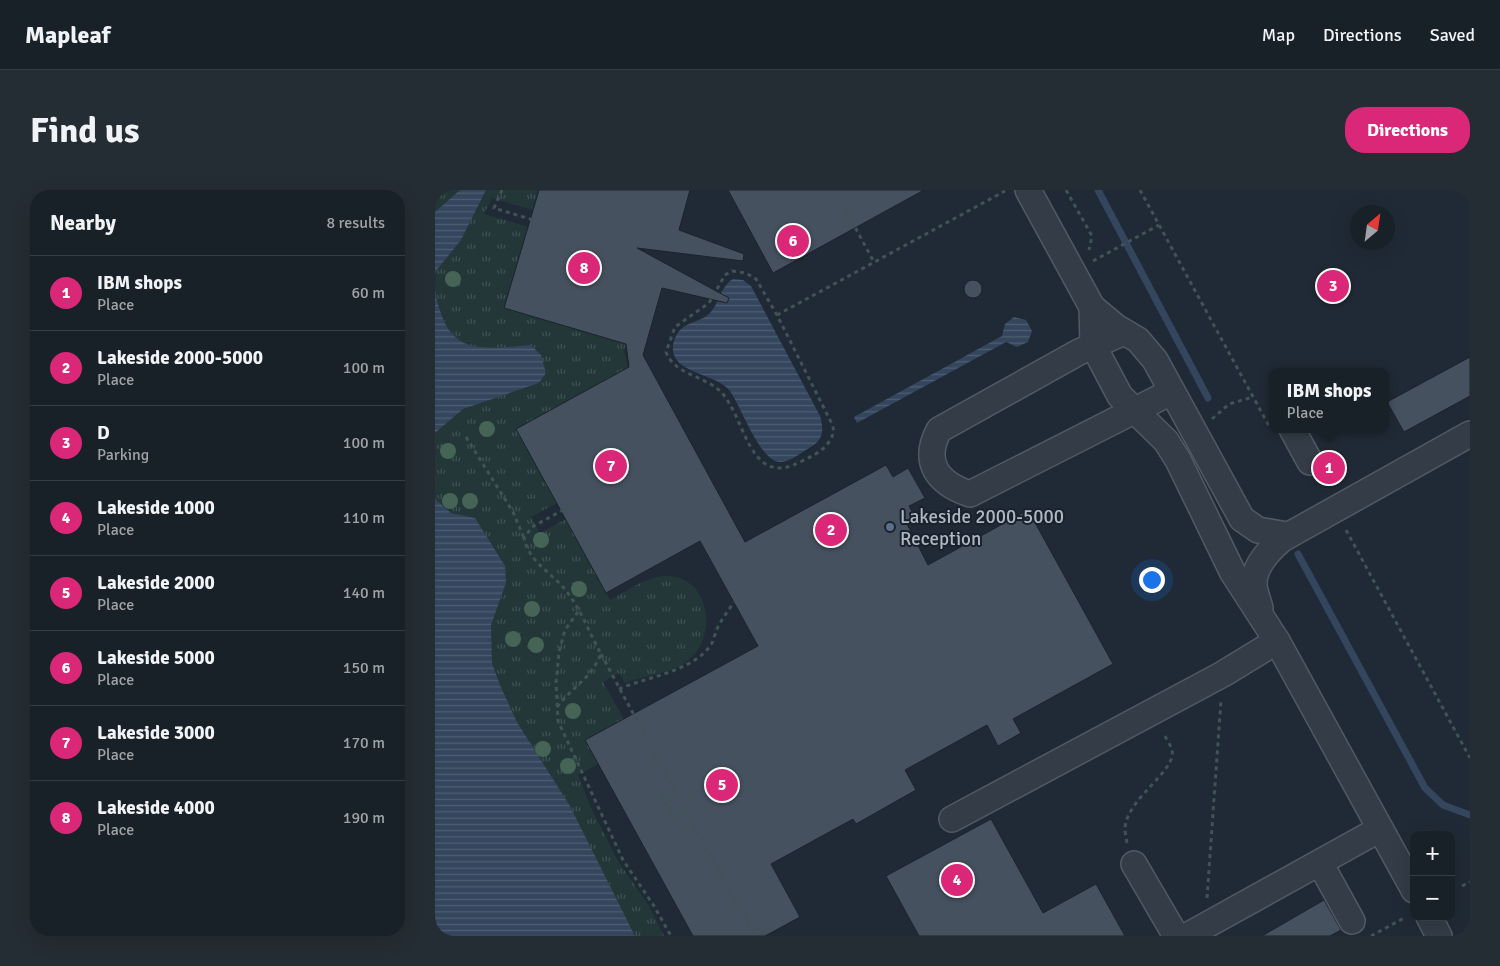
<!DOCTYPE html>
<meta charset="utf-8">
<style>
body{margin:0;font-family:Signika,sans-serif;background:#252d34;color:#f1f3f6}
.controls{position:absolute;right:15px;bottom:15px;display:grid;overflow:hidden;border-radius:10px;box-shadow:0 5px 20px #0002}
.controls button{width:45px;height:45px;display:grid;place-items:center;padding:0;border:0;border-bottom:1px solid #363e45;background:#182028;color:#f1f3f6;font:25px sans-serif}
.compass{position:absolute;left:915px;top:15px;width:45px;height:45px;border-radius:50%;background:#182028;box-shadow:0 5px 20px #0002;rotate:29deg}
.you{position:absolute;left:716px;top:389px;width:18px;height:18px;margin:-12px;border:4px solid #fff;border-radius:50%;background:#1a73e8;box-shadow:0 0 0 8px #1a73e833}
.badge{display:grid;place-items:center;width:32px;height:32px;border-radius:50%;background:#db2777;color:#fff;font-size:16px;font-weight:700}
.pin{position:absolute;translate:-50% -50%;border:2px solid #fff;box-shadow:0 1px 5px #0006}
.popup{position:absolute;left:834px;top:178px;width:120px;height:65px;box-sizing:border-box;display:grid;place-content:center;border-radius:10px;background:#182028;filter:drop-shadow(0 1px 4px #0005);font-size:16px;white-space:nowrap;color:#9fa3a8}
.popup b{font-size:19px;color:#f1f3f6}
.popup::after{content:'';position:absolute;left:50%;top:100%;margin-left:-10px;border:10px solid transparent;border-top-color:#182028}
.list{margin:0;padding:0;list-style:none}
h2{display:flex;justify-content:space-between;align-items:center;height:65px;margin:0;padding:0 20px;font-size:21px}
h2 small{font-size:16px;font-weight:400;color:#9fa3a8}
.list li{display:grid;grid-template-columns:32px 1fr auto;gap:15px;align-items:center;box-sizing:border-box;height:75px;padding:0 20px;border-top:1px solid #363e45}
.list b{display:block;font-size:19px;white-space:nowrap}
.list p{margin:0;font-size:16px;white-space:nowrap;color:#9fa3a8}
.list em{font-size:16px;font-style:normal;color:#9fa3a8}
.map{position:relative;flex:none;width:1035px;height:746px;overflow:hidden;border-radius:20px}
header{display:flex;align-items:center;gap:30px;box-sizing:border-box;height:70px;padding:0 25px;background:#182028;border-bottom:1px solid #363e45}
header strong{font-size:24px}
nav{display:flex;gap:28px;margin-inline-start:auto;font-size:18px}
.intro{display:flex;align-items:center;justify-content:space-between;box-sizing:border-box;height:120px;padding:0 30px}
h1{margin:0;font-size:35px}
.button{padding:12px 22px;border-radius:20px;background:#db2777;color:#fff;font-size:18px;font-weight:700}
main{display:flex;gap:30px;padding:0 30px}
aside{flex:1;background:#182028;border-radius:20px;box-shadow:0 5px 20px #0002}
.map>svg:first-child{display:block}
</style>
<header>
<strong>Mapleaf</strong>
<nav><a>Map</a><a>Directions</a><a>Saved</a></nav>
</header>
<div class="intro"><h1>Find us</h1><a class="button">Directions</a></div>
<main>
<aside>
<h2>Nearby<small>8 results</small></h2>
<ul class="list">
<li><span class="badge">1</span><div><b>IBM shops</b><p>Place</p></div><em>60 m</em></li>
<li><span class="badge">2</span><div><b>Lakeside 2000-5000</b><p>Place</p></div><em>100 m</em></li>
<li><span class="badge">3</span><div><b>D</b><p>Parking</p></div><em>100 m</em></li>
<li><span class="badge">4</span><div><b>Lakeside 1000</b><p>Place</p></div><em>110 m</em></li>
<li><span class="badge">5</span><div><b>Lakeside 2000</b><p>Place</p></div><em>140 m</em></li>
<li><span class="badge">6</span><div><b>Lakeside 5000</b><p>Place</p></div><em>150 m</em></li>
<li><span class="badge">7</span><div><b>Lakeside 3000</b><p>Place</p></div><em>170 m</em></li>
<li><span class="badge">8</span><div><b>Lakeside 4000</b><p>Place</p></div><em>190 m</em></li>
</ul>
</aside>
<div class="map">
<svg width="1035" height="746" viewBox="0 0 1035 746">
<defs>
<pattern id="grass-tufts" width="24" height="20" patternUnits="userSpaceOnUse" patternTransform="scale(1.25)"><rect width="24" height="20" fill="#233738"/><path d="M3 7l-1-3M5 7V3M7 7l1-3M15 17l-1-3M17 17v-4M19 17l1-3" fill="none" stroke="#405253"/></pattern>
<pattern id="water-rules" width="6" height="5" patternUnits="userSpaceOnUse" patternTransform="scale(1.25)"><rect width="6" height="5" fill="#34465d"/><path d="M0 2.5h6" fill="none" stroke="#4f5e73"/></pattern>
</defs>
<rect width="100%" height="100%" fill="#202a36"/>
<g fill="url(#grass-tufts)">
<polygon points="0,0 25,0 0,22"/>
<path d="M51,0H103L98,20L57,8L49,24L93,37L69,118L191,154L189,161L193,178L122,313L96,327L105,343L131,329L175,410C192,401 212,386 231,386C276,386 284,448 251,472C235,484 209,485 190,493L184,483L168,492L189,529L150,550L163,574L143,585L156,618L183,671L214,716L229,746H200L135,616L82,532L65,495L57,473L56,435L71,393L40,328L16,323L0,309V243L28,219L104,193L111,183L106,165L96,155L44,159L27,154L15,141L4,121L0,101L1,81L26,50Z"/>
</g>
<g fill="url(#water-rules)">
<polygon points="25,0 51,0 26,50 1,81 0,85 0,22"/>
<path d="M298,89L308,90L316,96L385,226C389,240 389,250 374,258C367,262 356,271 347,272C326,275 306,216 295,201C282,183 236,184 238,157C238,152 241,144 245,140C253,132 267,131 275,123C285,112 285,97 298,89Z"/>
<path d="M0,101C13,167 41,159 96,155L106,165L111,183L104,193L28,219L0,243Z"/>
<polygon points="579,127 591,130 597,141 593,152 582,157 571,152 422,233 419,227 567,146 570,134"/>
<polygon points="0,309 16,323 40,328 70,376 71,393 56,435 57,473 65,495 82,532 135,616 200,746 0,746"/>
</g>
<g fill="none" stroke-linecap="round" stroke-linejoin="round">
<g stroke="#34465d" stroke-width="7">
<polyline points="663,0 773,208"/>
<polyline points="863,364 990,598 1008,615 1035,625"/>
</g>
</g>
<g fill="#465160" stroke="#1b232d">
<polygon points="104,0 255,0 244,40 309,64 308,71 202,58 294,108 292,113 227,98 208,165 310,352 451,275 458,287 473,278 490,308 474,316 481,329 472,334 493,375 593,320 678,474 578,529 586,543 563,556 552,535 470,580 481,600 421,634 418,629 336,674 365,727 330,746 258,746 150,550 323,456 265,351 171,403 81,239 194,177 191,154 69,118"/>
<polygon points="293,0 489,0 338,83"/>
<circle cx="538" cy="99" r="9"/>
<polygon points="1035,167 1035,206 969,242 952,212"/>
<polygon points="556,629 608,723 661,694 690,746 484,746 451,686"/>
<polygon points="889,710 906,740 895,746 827,746"/>
</g>
<g fill="none" stroke-linecap="round" stroke-linejoin="round">
<defs>
<g id="minor">
<polyline points="593,0 657,117 681,137 703,150 720,170 807,329 823,340 852,345"/>
<polyline points="657,117 658,155 685,206 731,251 743,270 798,383 842,451 979,700"/>
<path d="M689,142L644,162L504,240C487,272 502,293 535,304L736,202"/>
<polyline points="857,239 875,272"/>
<path d="M825,418C823,410 819,401 819,394C819,376 834,360 847,349L1035,244"/>
<polyline points="517,629 788,484 842,451"/>
<polyline points="885,673 917,731"/>
<polyline points="699,674 741,746"/>
<polyline points="994,727 1004,746"/>
<polyline points="752,746 945,639"/>
</g>
</defs>
<use href="#minor" stroke="#515a64" stroke-width="28"/>
<g stroke="#405355" stroke-width="3" stroke-dasharray="4 4" stroke-linecap="butt">
<polyline points="67,0 59,18 118,36"/>
<polyline points="631,0 657,46 654,60"/>
<polyline points="705,0 834,236"/>
<polyline points="409,17 439,72"/>
<polyline points="658,71 724,35"/>
<path d="M297,81L311,83L321,89L342,125L397,234L399,241C394,258 382,264 367,271C313,301 311,226 285,201C268,185 240,185 231,162L240,137L274,113L290,85Z"/>
<polyline points="342,125 570,1"/>
<polyline points="777,229 794,214 818,207"/>
<polyline points="31,247 78,322 89,348"/>
<polyline points="911,340 1035,568"/>
<polyline points="143,422 130,440 124,462 121,493 123,531 188,670 219,716 236,746"/>
<polyline points="166,464 240,601 227,607 239,628 251,621 317,742 326,737 330,746"/>
<path d="M184,499C211,487 261,481 277,453C279,449 280,443 282,439C286,430 293,421 299,412"/>
<path d="M122,517C139,495 154,491 166,464C155,444 146,420 132,402C118,383 94,373 89,348L97,337L148,309"/>
<polyline points="233,618 277,594"/>
<path d="M692,653C691,648 690,642 690,638C692,608 742,581 737,560C735,554 731,548 728,543"/>
<polyline points="1027,696 1035,692"/>
<polyline points="772,708 786,510"/>
<polyline points="936,746 971,727"/>
</g>
<use href="#minor" stroke="#333c47" stroke-width="25"/>
</g>
<g fill="#466455">
<circle cx="18" cy="89" r="8"/>
<circle cx="52" cy="239" r="8"/>
<circle cx="13" cy="261" r="8"/>
<circle cx="15" cy="311" r="8"/>
<circle cx="35" cy="311" r="8"/>
<circle cx="106" cy="350" r="8"/>
<circle cx="144" cy="399" r="8"/>
<circle cx="97" cy="419" r="8"/>
<circle cx="78" cy="449" r="8"/>
<circle cx="101" cy="455" r="8"/>
<circle cx="138" cy="521" r="8"/>
<circle cx="108" cy="559" r="8"/>
<circle cx="133" cy="576" r="8"/>
</g>
<circle fill="#5c6f8a" stroke="#19212b" stroke-width="2" cx="455" cy="337" r="5"/>
<g text-anchor="middle" stroke-width="4" stroke-linejoin="round" paint-order="stroke">
<g font-size="19" fill="#aeb7c3" stroke="#19212b" text-anchor="start">
<text x="465" y="333">Lakeside 2000-5000<tspan x="465" dy="22">Reception</tspan></text>
</g>
</g>
</svg>
<div class="controls">
<button>+</button>
<button>−</button>
</div>
<svg class="compass" viewBox="-18 -18 36 36"><path d="M0-13l5 13h-10z" fill="#e53935"/><path d="M0 13l5-13h-10z" fill="#9fa3a8"/></svg>
<div class="you"></div>
<div class="pin badge" style="left:894px;top:278px">1</div>
<div class="popup"><b>IBM shops</b>Place</div>
<div class="pin badge" style="left:396px;top:340px">2</div>
<div class="pin badge" style="left:898px;top:96px">3</div>
<div class="pin badge" style="left:522px;top:690px">4</div>
<div class="pin badge" style="left:287px;top:595px">5</div>
<div class="pin badge" style="left:358px;top:51px">6</div>
<div class="pin badge" style="left:176px;top:276px">7</div>
<div class="pin badge" style="left:149px;top:78px">8</div>
</div>
</main>
